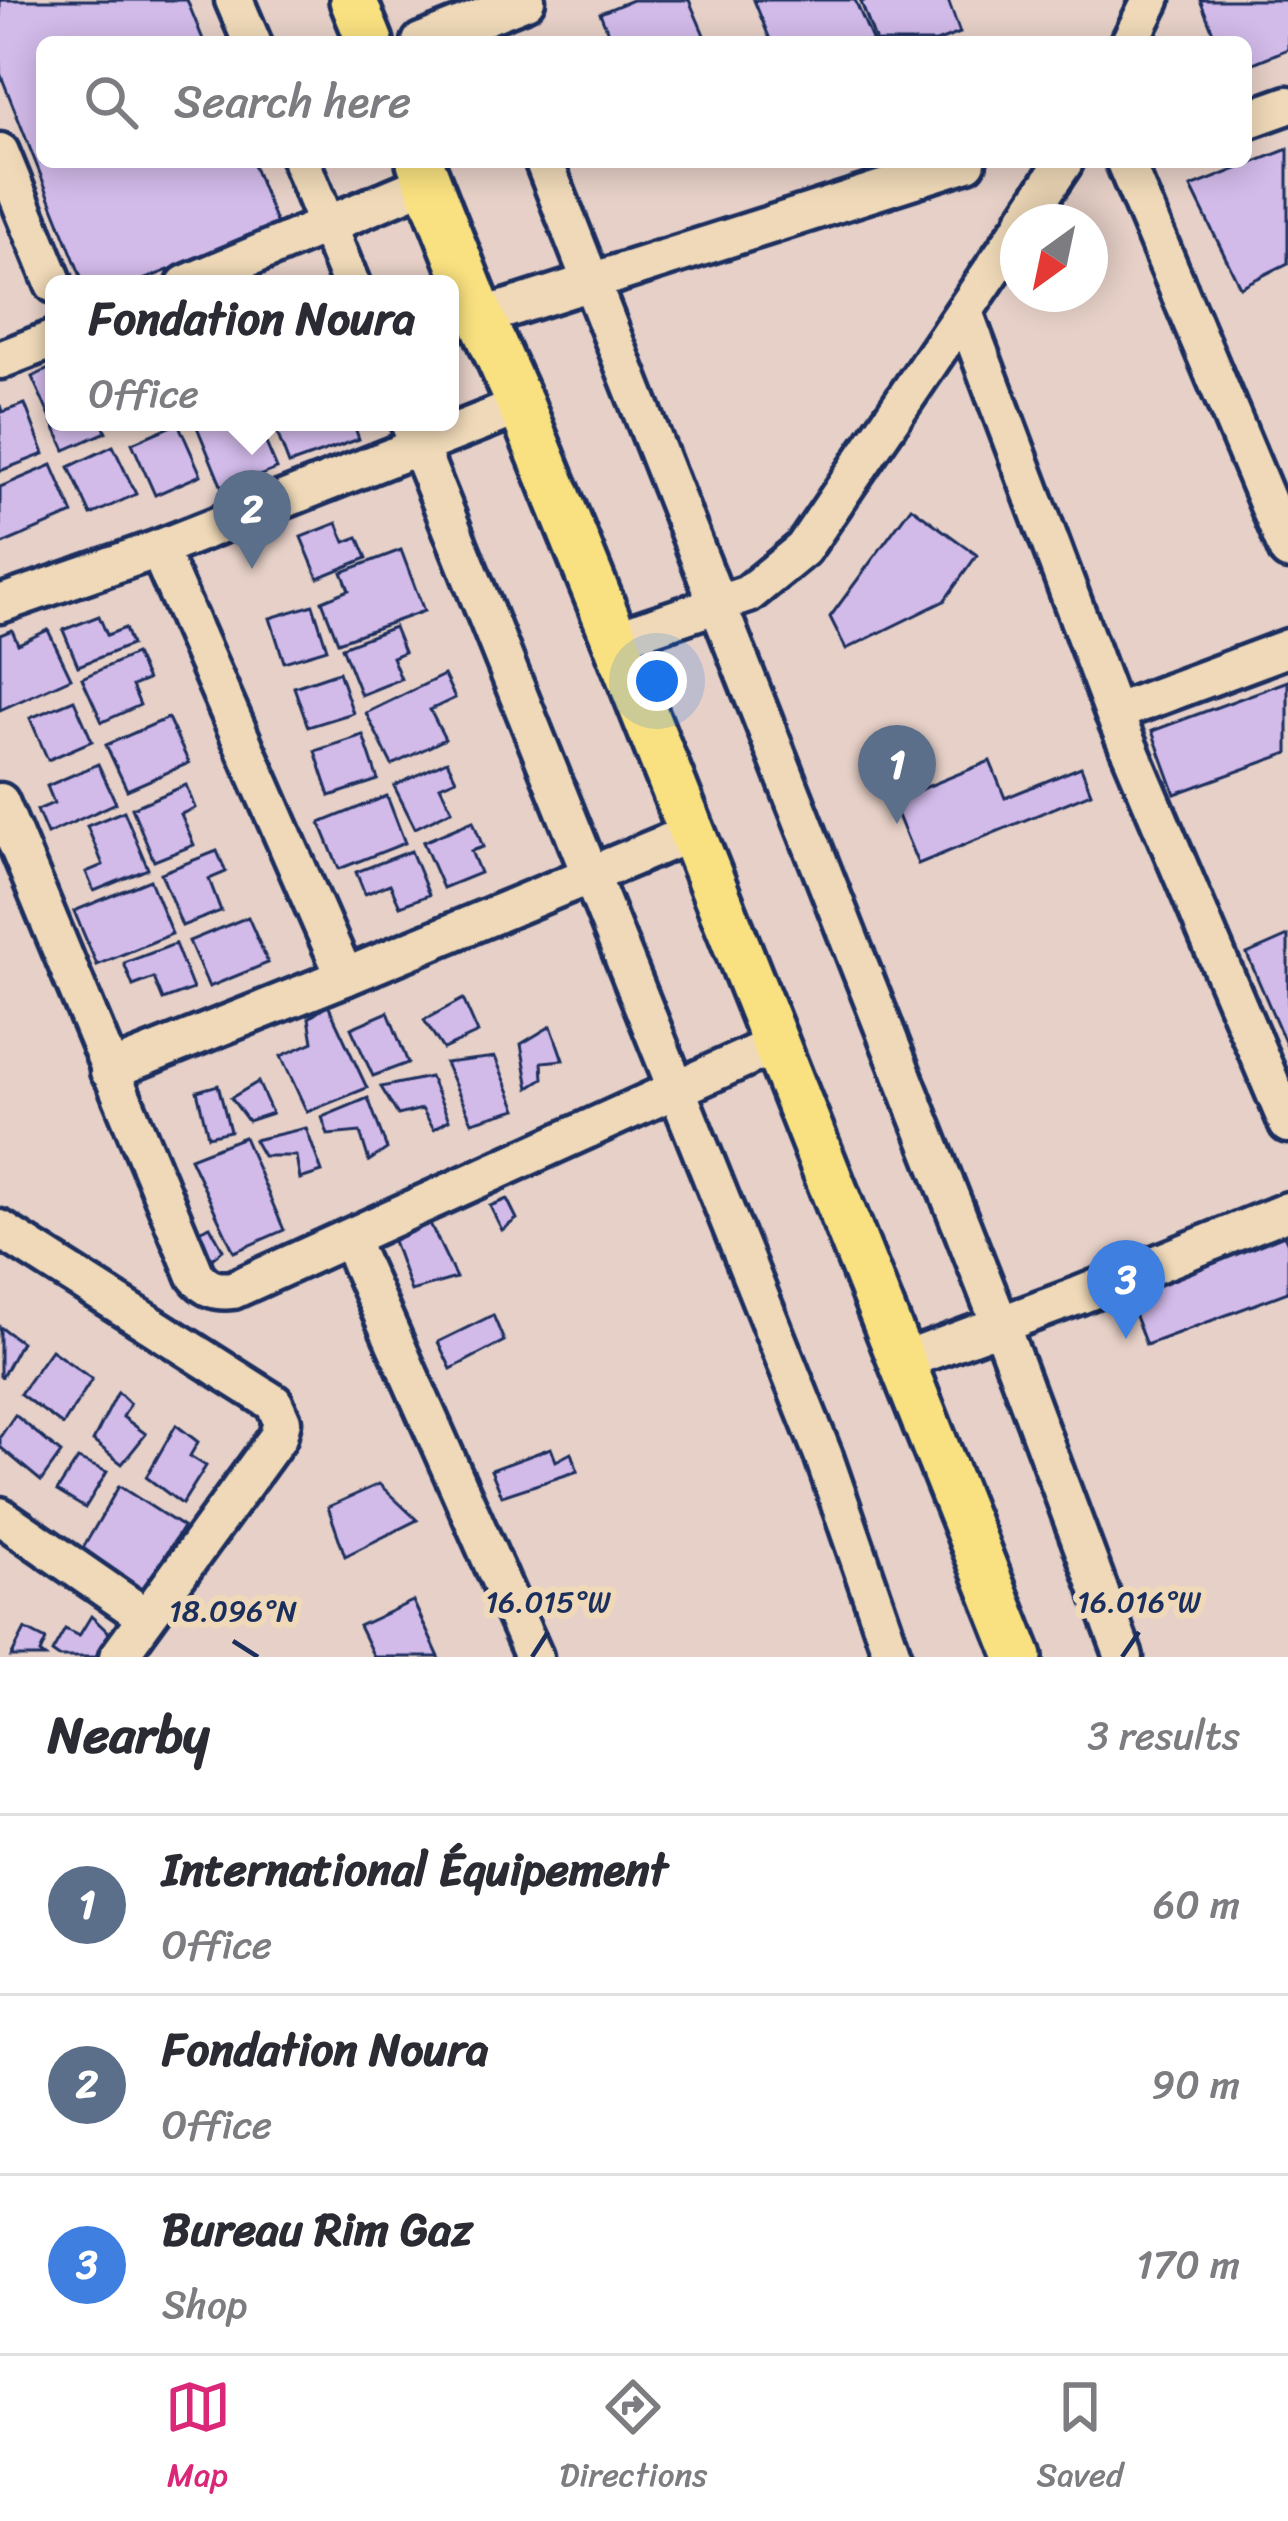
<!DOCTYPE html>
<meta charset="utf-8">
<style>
body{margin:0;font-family:Sriracha,sans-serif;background:#f7f7f7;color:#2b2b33}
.compass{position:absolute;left:1000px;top:204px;width:108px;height:108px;border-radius:50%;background:#fff;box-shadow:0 6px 30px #0003;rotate:213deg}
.you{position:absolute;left:657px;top:681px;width:42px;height:42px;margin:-30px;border:9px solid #fff;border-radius:50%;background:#1a73e8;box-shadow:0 0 0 18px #1a73e833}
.badge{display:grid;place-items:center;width:78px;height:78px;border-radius:50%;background:#db2777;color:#fff;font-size:39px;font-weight:700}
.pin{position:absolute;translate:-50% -99px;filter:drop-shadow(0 3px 6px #0008)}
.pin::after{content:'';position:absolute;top:63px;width:42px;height:36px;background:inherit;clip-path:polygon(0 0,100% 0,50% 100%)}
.popup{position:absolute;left:45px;top:275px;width:414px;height:156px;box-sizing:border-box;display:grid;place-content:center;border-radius:18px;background:#fff;filter:drop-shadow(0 3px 9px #0005);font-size:39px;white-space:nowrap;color:#7c7c81}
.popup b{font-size:45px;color:#2b2b33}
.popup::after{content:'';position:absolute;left:50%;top:100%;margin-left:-24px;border:24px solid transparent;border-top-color:#fff}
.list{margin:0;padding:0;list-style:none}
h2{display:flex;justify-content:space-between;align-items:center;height:156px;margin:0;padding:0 48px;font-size:51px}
h2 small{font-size:39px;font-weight:400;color:#7c7c81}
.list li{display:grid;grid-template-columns:78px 1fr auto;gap:36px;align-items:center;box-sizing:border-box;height:180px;padding:0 48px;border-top:3px solid #e1e1e2}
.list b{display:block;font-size:45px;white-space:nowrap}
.list p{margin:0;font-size:39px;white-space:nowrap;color:#7c7c81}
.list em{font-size:39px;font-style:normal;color:#7c7c81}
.icon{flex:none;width:66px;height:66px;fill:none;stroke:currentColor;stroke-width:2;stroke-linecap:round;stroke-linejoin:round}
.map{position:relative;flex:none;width:1288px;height:1657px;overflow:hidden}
.search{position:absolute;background:#fff;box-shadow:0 6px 30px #0003;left:36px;right:36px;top:36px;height:132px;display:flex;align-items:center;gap:30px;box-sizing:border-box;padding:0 42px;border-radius:18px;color:#7c7c81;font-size:45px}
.sheet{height:696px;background:#fff}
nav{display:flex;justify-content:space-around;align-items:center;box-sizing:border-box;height:168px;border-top:3px solid #e1e1e2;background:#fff;font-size:33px;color:#7c7c81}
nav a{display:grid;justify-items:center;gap:6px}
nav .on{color:#db2777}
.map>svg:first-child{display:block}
</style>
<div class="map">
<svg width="1288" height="1657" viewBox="0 0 1288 1657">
<rect width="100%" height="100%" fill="#e6d0c7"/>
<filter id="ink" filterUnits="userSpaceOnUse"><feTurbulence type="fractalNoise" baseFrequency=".00833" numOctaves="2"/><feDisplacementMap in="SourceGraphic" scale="24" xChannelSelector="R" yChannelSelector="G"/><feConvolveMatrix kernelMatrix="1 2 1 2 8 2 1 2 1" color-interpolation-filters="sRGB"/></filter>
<g filter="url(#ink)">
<g fill="#d2bae9" stroke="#1b2f5e" stroke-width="3">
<polygon points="0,0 187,0 204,42 42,42 42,162 252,162 278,227 133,284 84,284 0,73"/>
<polygon points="632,0 689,0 707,42 612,42 600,13"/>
<polygon points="754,0 855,0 873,42 771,42"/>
<polygon points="866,0 948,0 960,33 936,42 876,42 861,2"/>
<polygon points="1200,0 1288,0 1288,49 1246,66 1246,42 1217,42"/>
<polygon points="1288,149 1288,263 1240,287 1191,187"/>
<polygon points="53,367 54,422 102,422 106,432 65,450 32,377"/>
<polygon points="25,404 44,454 0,471 0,405 2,412"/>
<polygon points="195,422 257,422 277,469 223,490"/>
<polygon points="273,422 353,422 359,439 289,464"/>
<polygon points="178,423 201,475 155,495 132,443"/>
<polygon points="113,446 136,494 91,515 69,467"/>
<polygon points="52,465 73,514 0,545 0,487"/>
<polygon points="911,507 977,555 944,601 846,649 830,617"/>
<polygon points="337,523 345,542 358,537 367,558 318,578 301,537"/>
<polygon points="401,550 424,611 338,642 322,601 349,590 342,572"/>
<polygon points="313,605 327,649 284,662 270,618"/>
<polygon points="99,616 107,635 125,628 131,645 78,666 63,630"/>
<polygon points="394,627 404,652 392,657 401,679 361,695 342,647"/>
<polygon points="12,630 18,644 48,630 71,678 0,710 0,635"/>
<polygon points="135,654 147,680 132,686 140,705 102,722 82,678"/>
<polygon points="339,672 353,713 308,727 294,687"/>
<polygon points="444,675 455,698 430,710 445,739 392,765 366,713"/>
<polygon points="1288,681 1288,753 1175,794 1152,731"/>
<polygon points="74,700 92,741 48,760 30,718"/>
<polygon points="168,718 189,763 127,790 106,745"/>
<polygon points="363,735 378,780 330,796 315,751"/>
<polygon points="447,761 456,779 440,786 452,810 415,828 394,786"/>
<polygon points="990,761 1005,798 1081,767 1091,793 918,864 892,801"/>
<polygon points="98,764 116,803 47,834 37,810 54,803 47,786"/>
<polygon points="186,785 195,808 181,814 194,845 154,861 132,808"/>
<polygon points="387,796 405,843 339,869 320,823"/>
<polygon points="124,811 148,869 94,891 86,872 103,865 87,826"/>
<polygon points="473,821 483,847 471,851 480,873 443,888 423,842"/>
<polygon points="217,851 226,872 209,879 221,911 182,926 161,873"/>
<polygon points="411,851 429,895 400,906 390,884 365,894 356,872"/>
<polygon points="150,880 172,934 97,965 74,911"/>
<polygon points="248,917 268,963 209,987 189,941"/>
<polygon points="1288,936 1288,1049 1247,954"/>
<polygon points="175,944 193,989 163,1000 154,978 133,986 124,963"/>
<polygon points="463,999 478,1033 443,1049 424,1020"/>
<polygon points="328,1005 367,1088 307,1112 281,1056 313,1042 309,1018"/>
<polygon points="388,1012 408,1063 373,1076 351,1028"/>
<polygon points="551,1026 563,1060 542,1062 543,1079 529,1088 521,1044"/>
<polygon points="495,1057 517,1109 472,1122 445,1063"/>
<polygon points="430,1077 449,1120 434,1129 422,1109 398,1115 381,1087"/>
<polygon points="258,1082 272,1113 248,1121 231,1098"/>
<polygon points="218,1085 230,1131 208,1136 197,1091"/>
<polygon points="368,1098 387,1149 369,1161 360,1132 328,1135 322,1117"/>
<polygon points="306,1128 322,1172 300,1179 296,1156 263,1156 254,1140"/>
<polygon points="244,1137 284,1230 234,1252 190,1158"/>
<polygon points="507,1199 517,1219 502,1230 490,1206"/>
<polygon points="426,1215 456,1278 411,1291 392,1238"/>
<polygon points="210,1226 223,1250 206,1264 194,1233"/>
<polygon points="1283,1233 1288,1244 1288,1292 1146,1345 1125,1290"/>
<polygon points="493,1315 504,1341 451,1369 438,1342"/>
<polygon points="0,1327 21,1342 2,1377 0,1376"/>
<polygon points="51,1350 92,1379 63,1425 20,1394"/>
<polygon points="118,1392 130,1404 123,1417 146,1434 122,1464 93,1441"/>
<polygon points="15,1415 61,1453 41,1481 0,1447 0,1437"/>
<polygon points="176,1425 198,1442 190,1456 206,1466 182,1504 146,1477"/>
<polygon points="551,1448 556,1461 571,1453 578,1471 502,1496 491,1470"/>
<polygon points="78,1459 107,1472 85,1508 57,1491"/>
<polygon points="379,1484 417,1520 345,1556 328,1507"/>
<polygon points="119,1486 183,1527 138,1598 79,1555"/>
<polygon points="413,1601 439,1657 374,1657 359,1626"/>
<polygon points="91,1616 110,1634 95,1657 59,1657 52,1652 65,1629 79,1636"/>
<polygon points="25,1629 46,1640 40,1653 45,1657 11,1657"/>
</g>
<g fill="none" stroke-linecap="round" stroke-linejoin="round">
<defs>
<g id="minor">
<polyline points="234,0 252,42"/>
<polyline points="421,42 526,0"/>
<polyline points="1130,42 1151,0"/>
<polyline points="1246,120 1288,105"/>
<polyline points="0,152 54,284"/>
<polyline points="301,162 351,284"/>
<polyline points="544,162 1000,1324 1124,1657"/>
<polyline points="1125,162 1288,551"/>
<polyline points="1024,222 1064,162"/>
<polyline points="186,284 429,182"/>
<polyline points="964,312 1114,713 1288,1124"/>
<polyline points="481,317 967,162"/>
<polyline points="0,360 54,339"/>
<polyline points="409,422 824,1457 893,1657"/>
<polyline points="158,549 345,977"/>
<polyline points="0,604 158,549 521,406"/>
<polyline points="615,639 748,594 803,549 1018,232"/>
<polyline points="1114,713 1288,648"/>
<path d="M0,802L196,1276C206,1289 217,1292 233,1290L774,1045"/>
<polyline points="109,1071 345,977 691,833"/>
<polyline points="0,1229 274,1403 282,1421 278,1437 118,1657"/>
<polyline points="349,1239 534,1657"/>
<polyline points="900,1362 1080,1295 1288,1211"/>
<polyline points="0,1516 146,1617"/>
</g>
<g id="major">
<polyline points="353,0 370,42"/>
<polyline points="420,162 481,317 521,406 615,639 1019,1657"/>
</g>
</defs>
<use href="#minor" stroke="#1b2f5e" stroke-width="45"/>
<use href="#major" stroke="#1b2f5e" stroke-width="54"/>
<use href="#minor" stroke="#efd9b8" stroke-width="36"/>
<use href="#major" stroke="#f9e181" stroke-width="45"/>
</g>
</g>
<path fill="none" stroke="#1b2f5e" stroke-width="4.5" d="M233,1641L258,1657M532,1657L548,1632M1122,1657L1139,1632"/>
<g font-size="30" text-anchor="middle" fill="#1b2f5e" stroke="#efd9b8" stroke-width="12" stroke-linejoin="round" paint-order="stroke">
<text x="548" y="1612">16.015°W</text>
<text x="1139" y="1612">16.016°W</text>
<text x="233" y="1621">18.096°N</text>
</g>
</svg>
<svg class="compass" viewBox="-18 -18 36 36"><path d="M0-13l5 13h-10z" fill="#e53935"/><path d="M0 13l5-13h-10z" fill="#7c7c81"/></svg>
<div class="you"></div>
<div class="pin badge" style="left:897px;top:824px;background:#5c6f8a">1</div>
<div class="pin badge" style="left:252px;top:569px;background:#5c6f8a">2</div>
<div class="popup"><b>Fondation Noura</b>Office</div>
<div class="pin badge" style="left:1126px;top:1339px;background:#3f7fe0">3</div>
<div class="search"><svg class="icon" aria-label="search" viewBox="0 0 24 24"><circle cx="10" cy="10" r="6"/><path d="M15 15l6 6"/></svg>Search here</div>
</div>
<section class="sheet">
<h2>Nearby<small>3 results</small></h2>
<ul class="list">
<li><span class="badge" style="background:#5c6f8a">1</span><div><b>International Équipement</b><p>Office</p></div><em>60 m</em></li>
<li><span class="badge" style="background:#5c6f8a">2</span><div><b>Fondation Noura</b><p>Office</p></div><em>90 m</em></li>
<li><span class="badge" style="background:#3f7fe0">3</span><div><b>Bureau Rim Gaz</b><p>Shop</p></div><em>170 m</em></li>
</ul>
</section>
<nav>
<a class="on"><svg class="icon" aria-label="map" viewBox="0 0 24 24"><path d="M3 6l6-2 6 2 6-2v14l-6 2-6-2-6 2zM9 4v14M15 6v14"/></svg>Map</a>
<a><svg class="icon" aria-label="directions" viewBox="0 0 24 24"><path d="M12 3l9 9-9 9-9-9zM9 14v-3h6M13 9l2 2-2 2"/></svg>Directions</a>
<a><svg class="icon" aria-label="saved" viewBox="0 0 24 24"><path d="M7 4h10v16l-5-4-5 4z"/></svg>Saved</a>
</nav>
